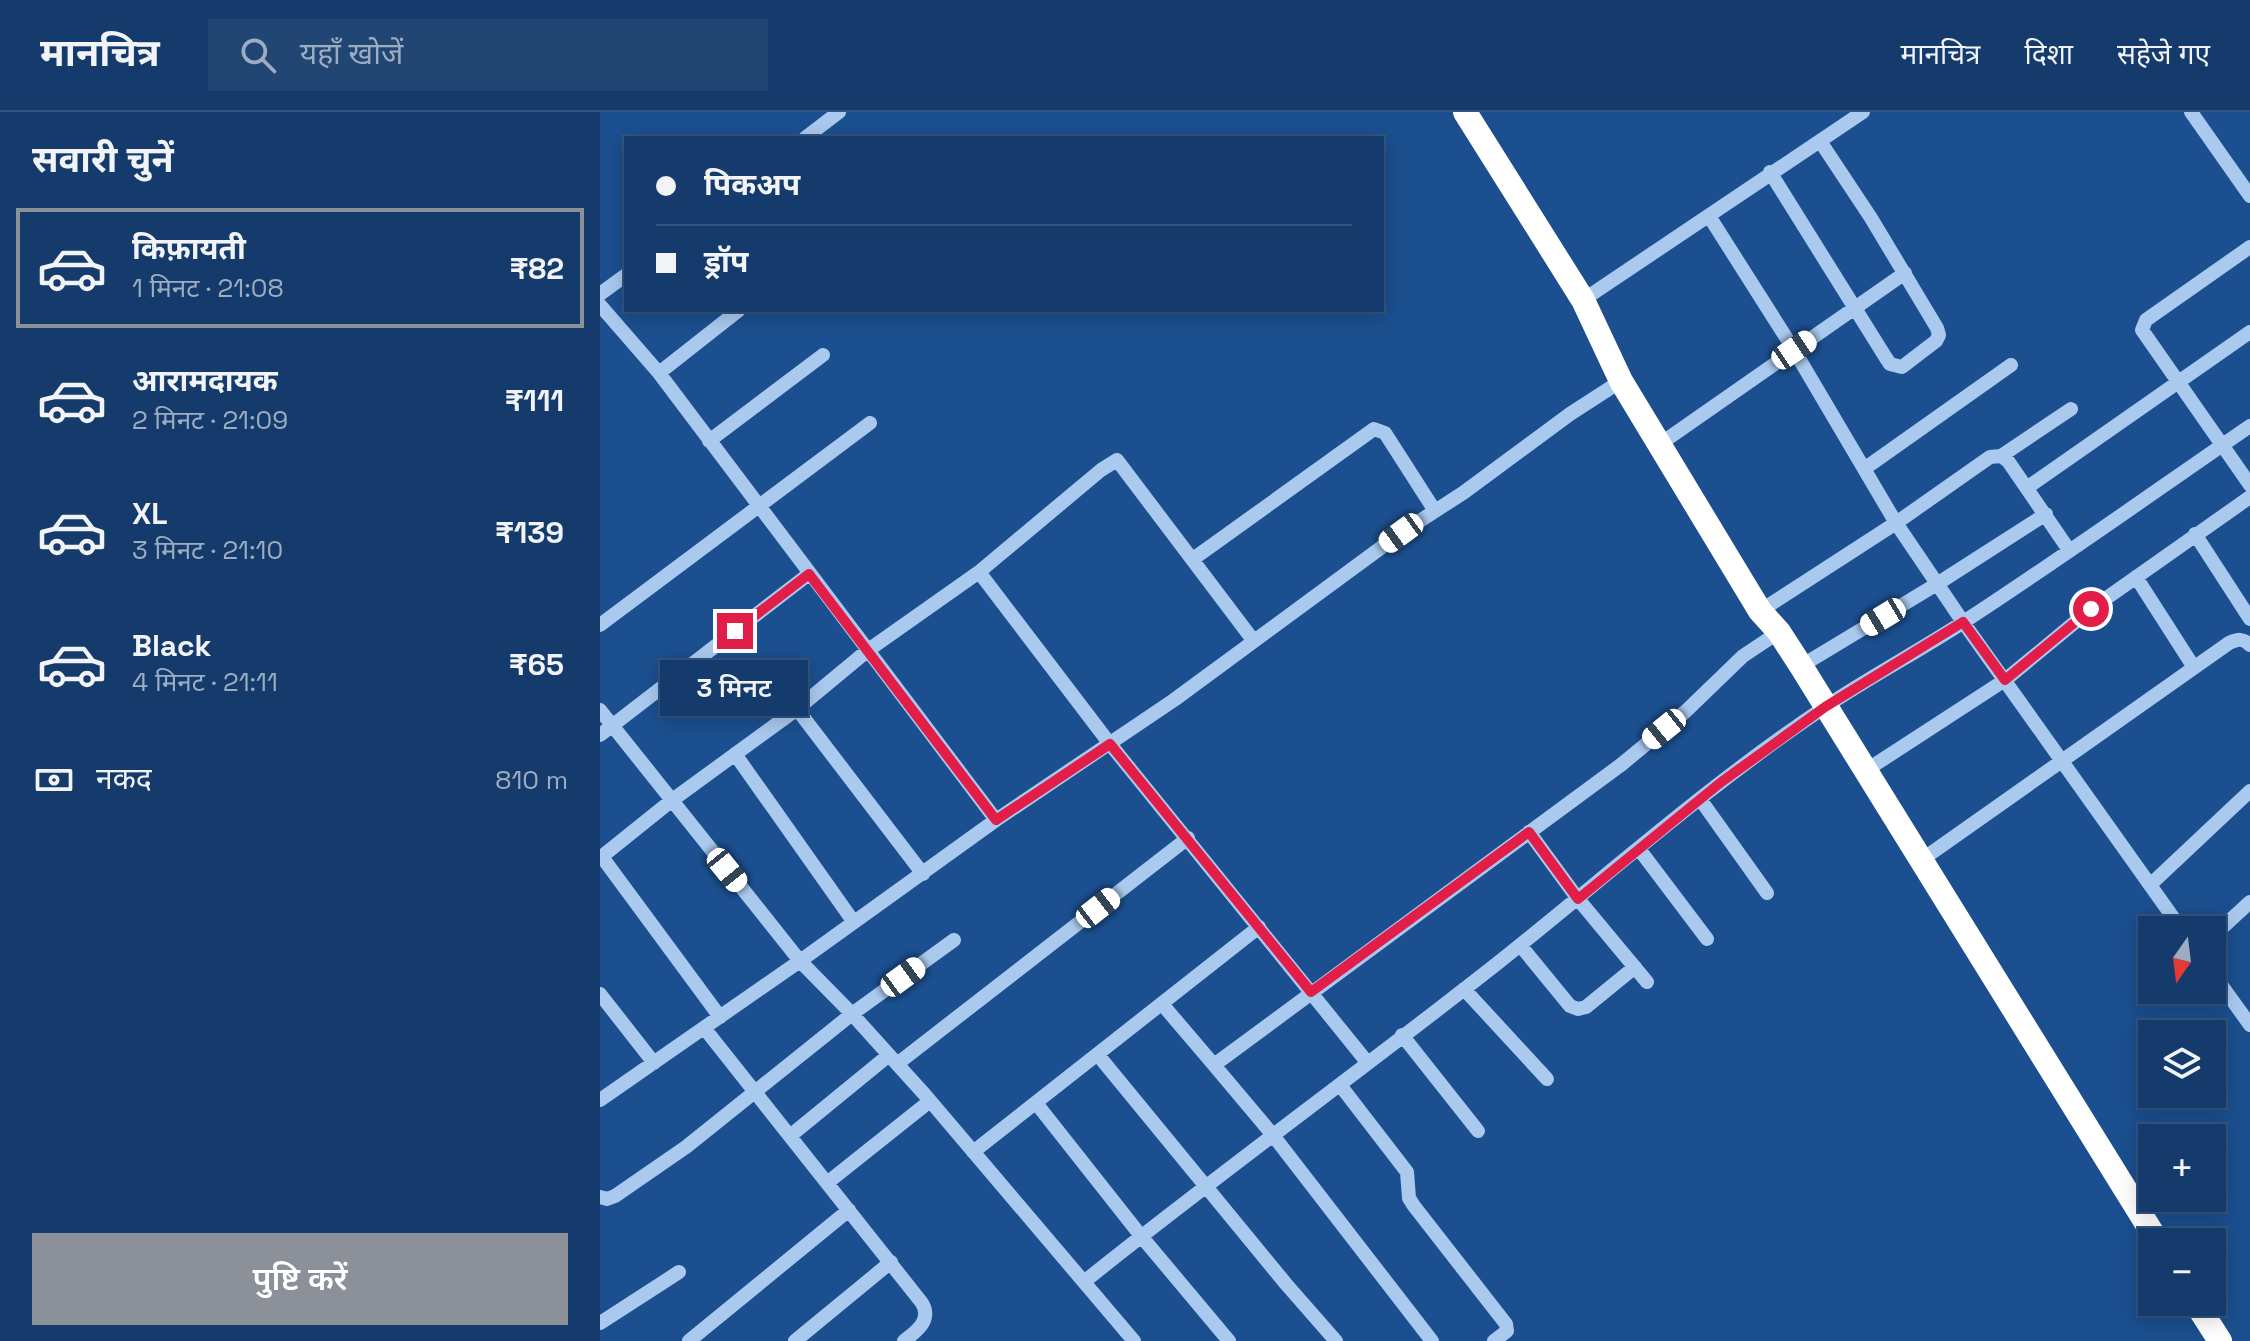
<!DOCTYPE html>
<html lang="hi">
<head>
<meta charset="utf-8">
<style>
  :root { --surface:#143b6b; --page:#214673; --text:#f1f3f6; --muted:#9dadc1; --line:#33557e; --accent:#8c9099 }
  body { margin:0; font-family:"Space Grotesk","Noto Sans Devanagari",sans-serif; background:var(--page); color:var(--text); height:100vh; display:flex; flex-direction:column; font-size:30px; white-space:nowrap }
  * { box-sizing:border-box; margin:0 }
  p { font-size:26px; color:var(--muted) }
  .icon { flex:none; width:44px; height:44px; fill:none; stroke:currentColor; stroke-width:2; stroke-linecap:round; stroke-linejoin:round }
  .map { position:relative; flex:1; overflow:hidden }
  .side { display:flex; flex-direction:column; background:var(--surface); width:600px }
  .side>* { flex:none }
  .hud { position:absolute; left:24px; top:24px; width:760px; height:176px; border-radius:0px; box-shadow:0 4px 20px #0003,0 0 0 2px var(--line); display:grid; align-content:center; height:176px; padding:0 32px; background:var(--surface) }
  .needle { width:52px; rotate:194deg }
  .buttons { position:absolute; left:1538px; top:804px; display:grid; gap:16px }
  .buttons a { display:grid; place-items:center; width:88px; height:88px; border-radius:0px; background:var(--surface); box-shadow:0 4px 20px #0003,0 0 0 2px var(--line); font-size:40px }
  .end { position:absolute; width:36px; height:36px; margin:-18px; border:10px solid #e11d48; background:#fff; box-shadow:0 0 0 4px #fff }
  .from { border-radius:50% }
  .bubble { position:absolute; height:56px; border-radius:0px; background:var(--surface); box-shadow:0 4px 20px #0003,0 0 0 2px var(--line); font-size:26px; font-weight:600; line-height:56px; text-align:center }
  .car { position:absolute; width:24px; height:48px; margin:-24px -12px; border-radius:10px; box-shadow:0 0 6px 2px #0007; background:linear-gradient(#fff 24%,#345 0 40%,#fff 0 76%,#345 0 86%,#fff 0) }
  .hud b { display:flex; align-items:center; gap:28px; height:76px; font-size:30px }
  .hud b+b { border-top:2px solid var(--line) }
  .hud i { width:20px; height:20px; background:var(--text) }
  ul { padding:0; list-style:none }
  li { display:flex; align-items:center; gap:24px; height:120px; margin:0 16px 12px; padding:0 16px; border:4px solid transparent; border-radius:0px }
  li div { flex:1 }
  li b { display:block; font-size:30px }
  li em { font-style:normal; font-weight:600 }
  li.active { border-color:var(--accent) }
  li>.icon { width:72px; height:72px; stroke-width:1.5 }
  h2 { padding:0 32px; font-size:36px; line-height:96px }
  .pay { display:flex; align-items:center; gap:20px; height:88px; padding:0 32px; font-size:30px }
  .pay p { margin-inline-start:auto }
  .button { display:flex; gap:16px; margin-top:auto; padding:16px 32px }
  .button a { flex:1; height:92px; border-radius:0px; background:var(--accent); color:#fff; font-size:32px; font-weight:600; line-height:92px; text-align:center }
  header { display:flex; align-items:center; gap:48px; box-sizing:border-box; height:112px; padding:0 40px; background:var(--surface); border-bottom:2px solid var(--line) }
  header strong { font-size:38px }
  nav { display:flex; gap:44px; margin-inline-start:auto; font-size:28px }
  .search { width:560px; height:72px; background:var(--page); display:flex; align-items:center; gap:20px; box-sizing:border-box; padding:0 28px; border-radius:0px; color:var(--muted); font-size:30px }
  main { display:flex; flex:1; min-height:0 }
  .map>svg:first-child { display:block }
  .lines { fill:none; stroke-linecap:round; stroke-linejoin:round }
  .minor { stroke:#a9c9ee; stroke-width:14 }
  .highway { stroke:#fff; stroke-width:24 }
  .route { stroke:#e11d48; stroke-width:10 }
</style>
</head>
<body>
<header>
<strong>मानचित्र</strong>
<div class="search"><svg class="icon" aria-label="search" viewBox="0 0 24 24"><circle cx="10" cy="10" r="6"/><path d="M15 15l6 6"/></svg>यहाँ खोजें</div>
<nav><a>मानचित्र</a><a>दिशा</a><a>सहेजे गए</a></nav>
</header>
<main>
<section class="side">
<h2>सवारी चुनें</h2>
<ul>
<li class="active"><svg class="icon" aria-label="car" viewBox="0 0 24 24"><path d="M5 17H2v-5l4-1 3-4h7l3 4 3 1v5h-3M9 17h6M6 11h13"/><circle cx="7" cy="17" r="2"/><circle cx="17" cy="17" r="2"/></svg><div><b>किफ़ायती</b><p>1 मिनट · 21:08</p></div><em>₹82</em></li>
<li><svg class="icon" aria-label="car" viewBox="0 0 24 24"><path d="M5 17H2v-5l4-1 3-4h7l3 4 3 1v5h-3M9 17h6M6 11h13"/><circle cx="7" cy="17" r="2"/><circle cx="17" cy="17" r="2"/></svg><div><b>आरामदायक</b><p>2 मिनट · 21:09</p></div><em>₹111</em></li>
<li><svg class="icon" aria-label="car" viewBox="0 0 24 24"><path d="M5 17H2v-5l4-1 3-4h7l3 4 3 1v5h-3M9 17h6M6 11h13"/><circle cx="7" cy="17" r="2"/><circle cx="17" cy="17" r="2"/></svg><div><b>XL</b><p>3 मिनट · 21:10</p></div><em>₹139</em></li>
<li><svg class="icon" aria-label="car" viewBox="0 0 24 24"><path d="M5 17H2v-5l4-1 3-4h7l3 4 3 1v5h-3M9 17h6M6 11h13"/><circle cx="7" cy="17" r="2"/><circle cx="17" cy="17" r="2"/></svg><div><b>Black</b><p>4 मिनट · 21:11</p></div><em>₹65</em></li>
</ul>
<div class="pay"><svg class="icon" aria-label="cash" viewBox="0 0 24 24"><path d="M3 7h18v10H3z"/><circle cx="12" cy="12" r="2"/></svg>नकद<p>810 m</p></div>
<div class="button"><a>पुष्टि करें</a></div>
</section>
<div class="map">
<svg width="1650" height="1229" viewBox="0 0 1650 1229">
  <rect width="100%" height="100%" fill="#1b4f8f"/>
  <g class="lines">
    <path class="minor" d="M1591,0L1650,84
      M205,26L239,0
      M1170,60L1286,246L1290,252L1302,255L1336,229L1339,223L1337,216L1271,106L1220,29
      M1109,104L1194,238L1296,411L1363,510L1582,818
      M1650,135L1546,208L1542,218L1650,373
      M0,182L26,163
      M983,188L1263,0
      M0,193L59,261L396,708
      M59,261L139,198
      M109,329L223,243
      M1060,332L1305,161
      M1401,344L1471,297
      M1264,357L1411,253
      M1428,375L1650,220
      M1595,422L1650,507
      M593,447L774,317L785,321L835,399
      M1536,465L1593,554
      M1160,499L1296,411L1390,345L1401,344L1408,349L1469,438
      M0,513L270,311
      M653,528L517,348L501,358L379,460L510,632L767,950
      M1201,554L1337,472L1446,402
      M197,597L323,762
      M0,598L200,849L252,902L326,984L534,1229
      M0,623L209,462
      M135,642L253,809
      M1265,659L1405,568L1491,497L1650,385
      M1100,687L1167,781
      M929,720L978,787L1047,870
      M1039,737L1107,827
      M2,745L120,905
      M0,746L71,689L197,597L267,539L379,460
      M1320,749L1629,531C1638,527 1643,526 1650,533
      M1550,773L1650,679
      M1612,825L1650,790
      M920,833L970,894L978,897L986,895L1035,855
      M1612,860L1650,913
      M864,877L947,967
      M0,882L54,951
      M562,892L614,953L1022,652L1085,600L1143,544L1179,520
      M105,917L322,1191C332,1208 317,1219 304,1229
      M802,923L878,1019
      M498,943L686,1172L736,1229
      M297,952L588,726
      M614,953L672,1022L832,1229
      M740,973L807,1060L809,1086L814,1094L906,1212L907,1219L894,1229
      M0,988L200,849L396,708L574,588L801,421L863,381L970,302L1021,269
      M436,991L541,1124L629,1229
      M190,1024L289,943
      M373,1040L659,815
      M227,1071L330,989
      M0,1085L7,1087L15,1084L86,1035L252,902L354,828
      M485,1169C621,1060 762,958 899,850C1007,764 1111,671 1225,595C1270,565 1317,540 1362,511C1459,448 1554,380 1650,314
      M0,1211L79,1160
      M89,1229L249,1098
      M195,1229L291,1150"/>
    <path class="highway" d="M865,0L983,188L1021,269L1160,499L1179,520L1201,554L1558,1130
      M1595,1190L1620,1229"/>
  </g>
  <g class="lines">
    <path class="route" d="M135,519L209,462L396,708L510,632L711,880L929,720L978,787L1120,671L1225,595L1363,510L1405,568L1491,497"/>
  </g>
</svg>
<div class="buttons">
<a><svg class="needle" viewBox="-14 -14 28 28"><path d="M0-13l5 13h-10z" fill="#e53935"/><path d="M0 13l5-13h-10z" fill="#9dadc1"/></svg></a>
<a><svg class="icon" aria-label="layers" viewBox="0 0 24 24"><path d="M12 4l9 5-9 5-9-5zM3 14l9 5 9-5"/></svg></a>
<a>+</a>
<a>−</a>
</div>
<i class="end from" style="left:1491px;top:497px"></i>
<i class="end" style="left:135px;top:519px"></i>
<div class="bubble" style="left:60px;top:548px;width:148px">3 मिनट</div>
<i class="car" style="left:1194px;top:238px;rotate:56deg"></i>
<i class="car" style="left:801px;top:421px;rotate:234deg"></i>
<i class="car" style="left:1283px;top:505px;rotate:239deg"></i>
<i class="car" style="left:1064px;top:617px;rotate:231deg"></i>
<i class="car" style="left:127px;top:758px;rotate:141deg"></i>
<i class="car" style="left:498px;top:796px;rotate:52deg"></i>
<i class="car" style="left:303px;top:865px;rotate:54deg"></i>
<div class="hud">
<b><i class="from"></i>पिकअप</b>
<b><i></i>ड्रॉप</b>
</div>
</div>
</main>
</body>
</html>
